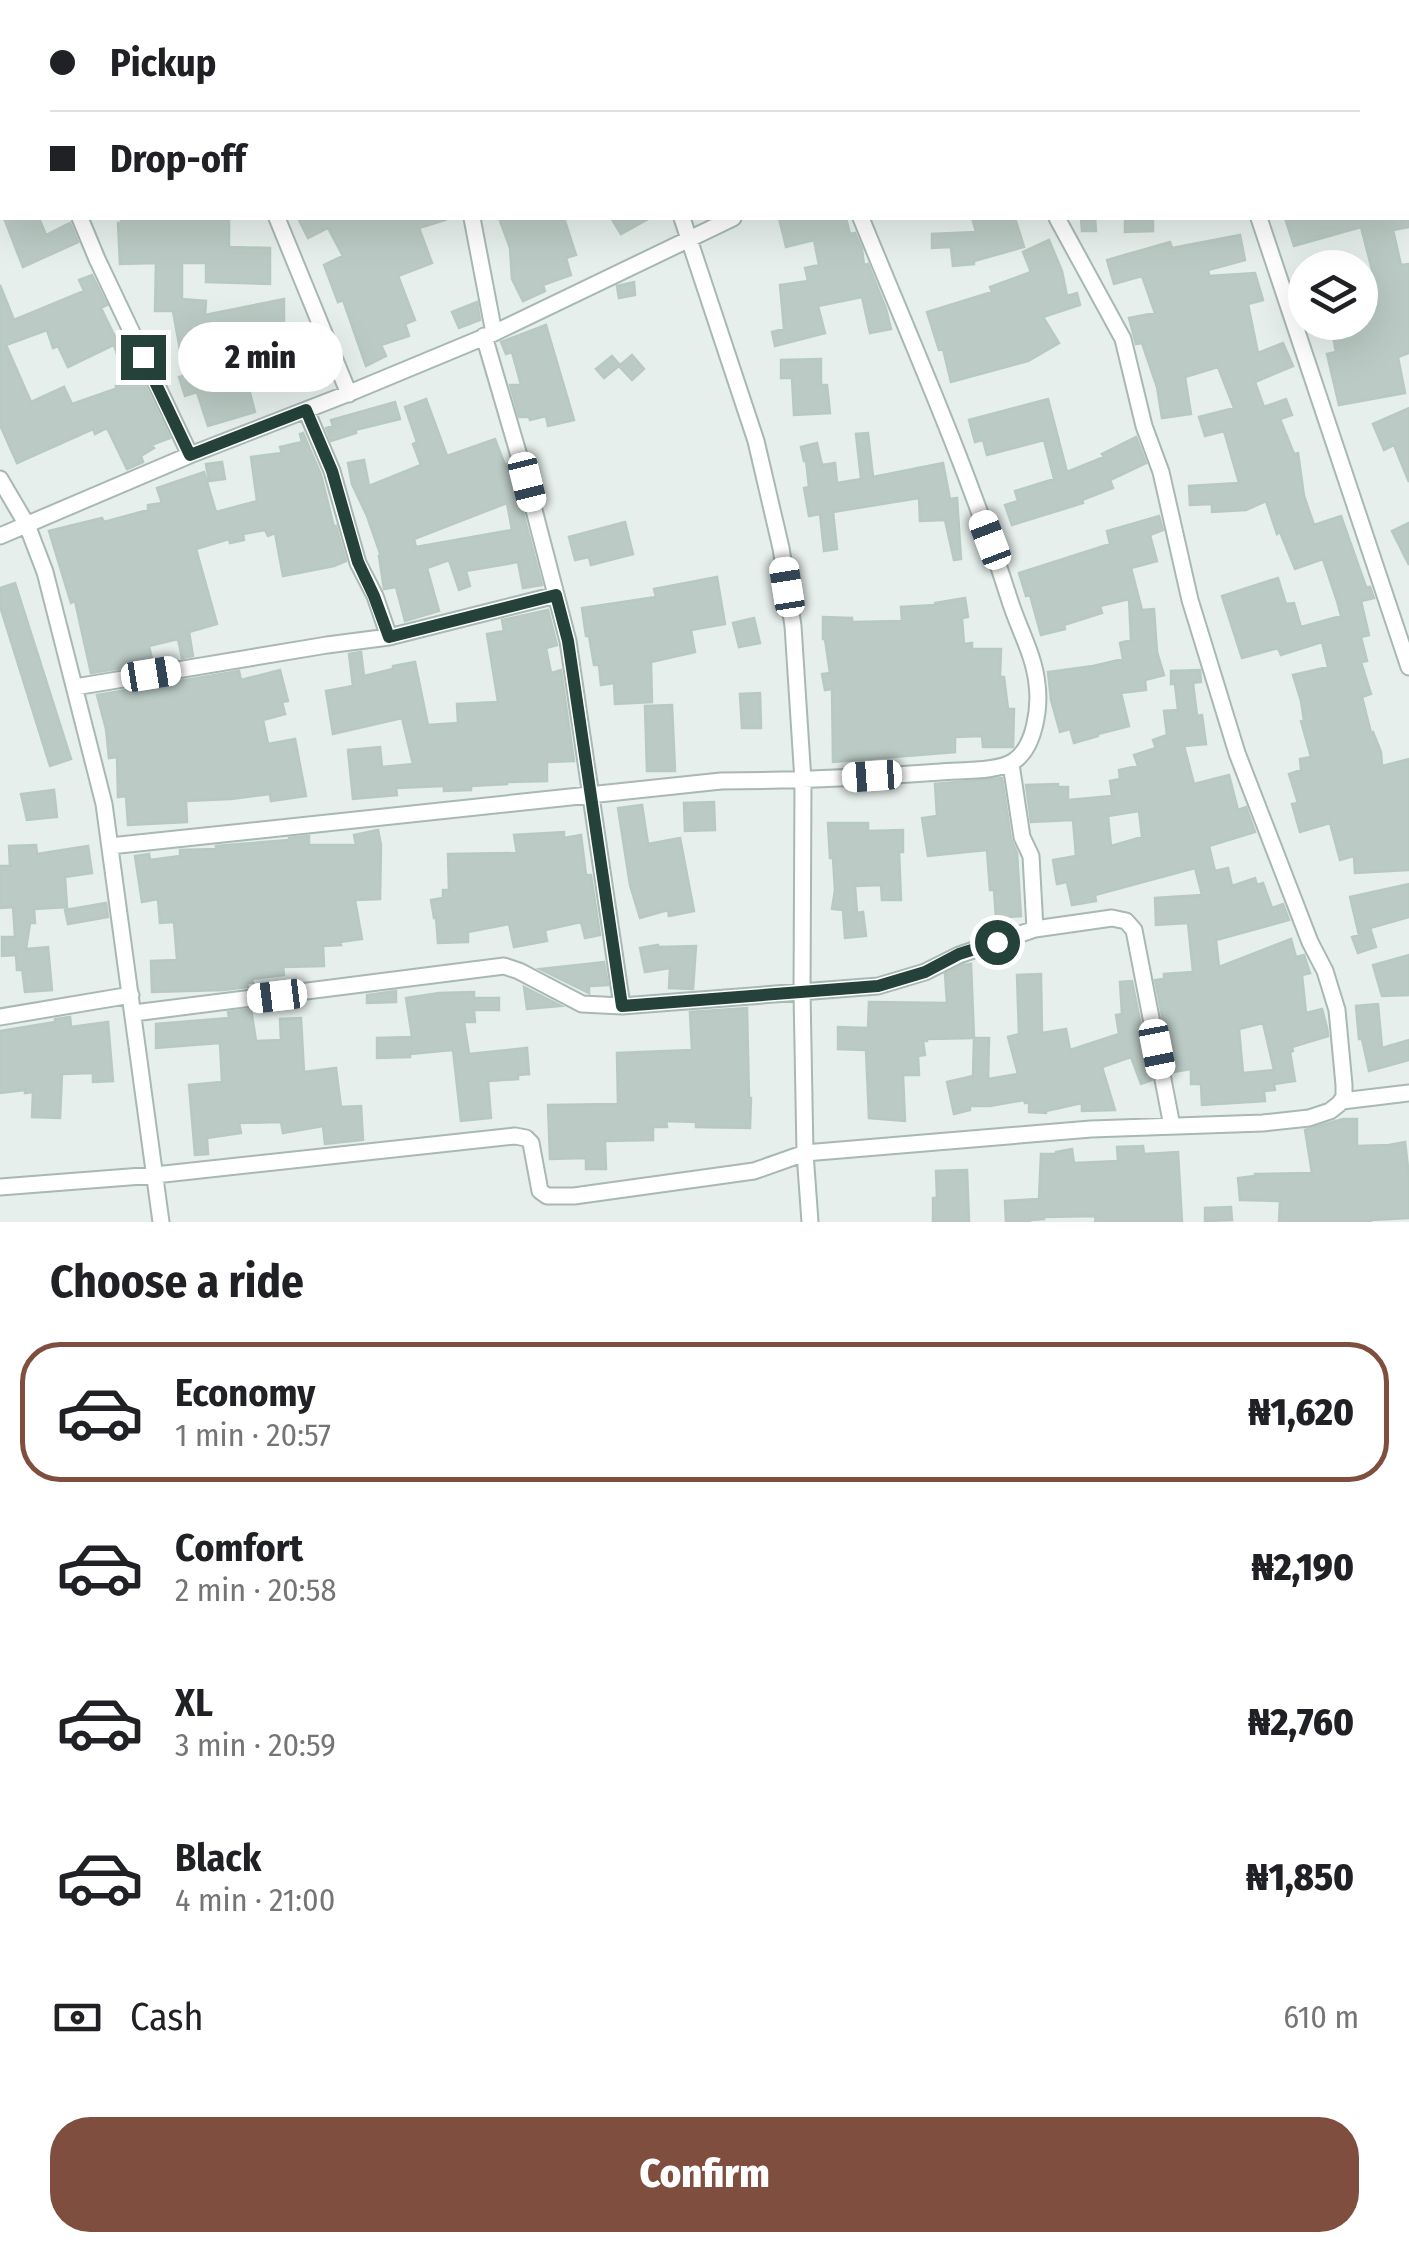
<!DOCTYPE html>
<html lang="en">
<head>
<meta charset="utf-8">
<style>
  :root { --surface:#fff; --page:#f2f2f2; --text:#202124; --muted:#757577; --line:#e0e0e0; --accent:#7f4e3f }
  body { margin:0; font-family:"Fira Sans Condensed",sans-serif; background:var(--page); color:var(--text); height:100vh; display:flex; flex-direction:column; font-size:38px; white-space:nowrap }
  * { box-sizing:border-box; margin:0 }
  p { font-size:32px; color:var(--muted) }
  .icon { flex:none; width:55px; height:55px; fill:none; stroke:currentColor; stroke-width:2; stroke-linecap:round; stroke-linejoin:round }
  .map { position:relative; height:1222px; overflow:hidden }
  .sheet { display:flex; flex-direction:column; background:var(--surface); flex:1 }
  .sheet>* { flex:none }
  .hud { position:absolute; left:0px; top:0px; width:1410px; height:220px; box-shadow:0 10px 40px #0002; display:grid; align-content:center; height:220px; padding:0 50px; background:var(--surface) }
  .fabs { position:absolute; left:1288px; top:250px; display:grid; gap:20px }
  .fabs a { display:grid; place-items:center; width:90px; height:90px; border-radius:50%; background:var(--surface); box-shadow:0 10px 40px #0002; font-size:50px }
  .end { position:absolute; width:45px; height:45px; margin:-22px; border:12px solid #24423a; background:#fff; box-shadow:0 0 0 5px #fff }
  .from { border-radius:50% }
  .bubble { position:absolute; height:70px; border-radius:35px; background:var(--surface); box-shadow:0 10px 40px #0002; font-size:32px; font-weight:800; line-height:70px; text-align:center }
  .car { position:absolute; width:30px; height:60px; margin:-30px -15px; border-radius:12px; box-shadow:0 0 8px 2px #0007; background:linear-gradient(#fff 24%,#345 0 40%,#fff 0 76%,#345 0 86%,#fff 0) }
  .hud b { display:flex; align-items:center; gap:35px; height:95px; font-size:38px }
  .hud b+b { border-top:2px solid var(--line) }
  .hud i { width:25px; height:25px; background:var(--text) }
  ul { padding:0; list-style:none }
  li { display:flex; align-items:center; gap:30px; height:140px; margin:0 20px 15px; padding:0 30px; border:5px solid transparent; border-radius:40px }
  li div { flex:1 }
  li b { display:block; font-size:38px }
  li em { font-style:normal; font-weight:800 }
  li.selected { border-color:var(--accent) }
  li>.icon { width:90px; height:90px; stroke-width:1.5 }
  h2 { padding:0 50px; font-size:45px; line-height:120px }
  .pay { display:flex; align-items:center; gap:25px; height:110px; padding:0 50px; font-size:38px }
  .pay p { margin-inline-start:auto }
  .action { display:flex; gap:20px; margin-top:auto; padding:20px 50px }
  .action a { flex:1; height:115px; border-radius:40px; background:var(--accent); color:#fff; font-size:40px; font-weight:800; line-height:115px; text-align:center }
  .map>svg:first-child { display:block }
  .building { fill:#bbcac4; stroke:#b8c9c2; stroke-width:2.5; fill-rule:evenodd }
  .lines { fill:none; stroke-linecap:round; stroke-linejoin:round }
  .minor-casing { stroke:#a8b8b2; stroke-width:19 }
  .minor { stroke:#fff; stroke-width:15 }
  .route { stroke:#24423a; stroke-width:12 }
</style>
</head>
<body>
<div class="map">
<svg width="1409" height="1222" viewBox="0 0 1409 1222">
  <rect width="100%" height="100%" fill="#e6efeb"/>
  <path class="building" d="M4,218H39L46,235L70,223L78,242L23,267Z
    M121,218H229V247L270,248V284L206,282V263H182V299L206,301L205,315L284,299V327H274L279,361L301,356L305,375L281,383L248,385L255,412L208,426L197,392L185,396L179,377L197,371L193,348L180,350L173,311H155L156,263L120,264L118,223H121Z
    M298,218H444L445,220L419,228L432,263L398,276L415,320L405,324L409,336L381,345L386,356L366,366L343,300L338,302L324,265L343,256L328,228L308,238Z
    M499,218H564L576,255L566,258L571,275L543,285L545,291L523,301L512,279L510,248Z
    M611,218H650L621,234Z
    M779,218H846L850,234L855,233L862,249L864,265L868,264L886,309L891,329L870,333L862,297L818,306L825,333L775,346L772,332L784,329L780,285L808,281L805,268L819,265L814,240L786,247Z
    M972,218H1015L1024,247L974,261V264L953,266L951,247L932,248V234L976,232Z
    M1081,218H1095L1096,231H1082Z
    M1125,218H1153V231L1125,232Z
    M1285,218H1409V227L1393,230L1401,265L1409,264V353L1398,357L1405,393L1339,405L1327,354L1336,352L1330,322H1360V297L1378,293L1361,227L1294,246Z
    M1240,235L1245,260L1208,270L1209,276L1255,273L1263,300L1248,304L1258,353L1283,343L1293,366L1255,382L1264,407L1286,399L1292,415L1280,419L1294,454L1298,453L1304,496L1314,525L1341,516L1366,587H1370L1374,598L1361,601L1369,635L1361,637L1367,661L1361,662L1371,694L1362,697L1371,733L1373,732L1381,752L1382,766L1409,759V870L1355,873L1354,856L1340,860L1330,823L1300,832L1292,804L1298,803L1289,774L1301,770L1300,759L1311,757L1301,721L1304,720L1301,701L1293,675L1328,667L1322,642L1281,655L1278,648L1242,658L1222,596L1278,578L1286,604L1294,603L1301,627L1341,616L1337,601L1323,559L1295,569L1280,532L1277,534L1266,501L1246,510L1212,512V504L1190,505L1189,486L1239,483L1224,431L1205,436L1199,417L1234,408L1218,367L1185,377L1191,414L1162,418L1157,387L1142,343L1136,344L1129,318L1155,313L1142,276L1114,284L1107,260L1170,242L1172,248Z
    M1049,240L1062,271L1067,296L1077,293L1080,305L1043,317L1059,343L1028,361L951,382L943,349L939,350L927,312L992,292L990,287L1031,272L1023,252Z
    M92,275L107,305L101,308L118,343L68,367L58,346L53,348L47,330L6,345L31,402L64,387L72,404L118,388L116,386L126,381L114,345L124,342L170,438L151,445L154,448L141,456L143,462L127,469L107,428L95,434L93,429L17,463L0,425V285L14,320L84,291L79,280Z
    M634,282L635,295L619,298L617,286Z
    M477,302L480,320L459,328L452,312Z
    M546,325L574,420L548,426L546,416L530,420L529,417H519L510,385H521L512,352L506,354L501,342Z
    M632,355L644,369L632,380L619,366Z
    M612,356L620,365L604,378L596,369Z
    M821,359V385H827L830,413L794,415L792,378H781V360Z
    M426,399L447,456L495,439L505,465L507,464L512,478H514L542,585L523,588L518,562L466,571L470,586L459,590L449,560L427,568L439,611L405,621L396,587L384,589L379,556H381L367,516L352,484L348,463L364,460L369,486L421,465L413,444L417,442L405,407ZM507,503L512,530L416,547L414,539Z
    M1048,399L1067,472L1104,457L1102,454L1136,437L1146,463L1110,480L1113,488L1082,500L1083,503L1012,525L1005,505L1018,501L1015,491L1054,479L1044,440L987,455L983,440L975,442L969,420Z
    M395,402L400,419L355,430L356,433L331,441L326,428L333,426L331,420Z
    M1409,408V482L1394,445L1384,450L1373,424Z
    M303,433L321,475L334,527L336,526L346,561L334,566L283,576L275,533L268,536L265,530L243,534L244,540L230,543L229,539L196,549L217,624L189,632L193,656L182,658L178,639L149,646L153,663L91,673L75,601L71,603L49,531L102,518L104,522L148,510V505L162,503L157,488L204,472L216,512L257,501L251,457L282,453L280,447L302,442L300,434Z
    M868,433L873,477L943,463L950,499L957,498L961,559L954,560L945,520L920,521L919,498L833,512L837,549L824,551L820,514L809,516L804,488L809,487L806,460L804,461L801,447L817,443L822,465L835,463L837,483L861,479L856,434Z
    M222,462L225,479L209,481L206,464Z
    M1159,516L1163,530L1150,535L1157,561L1131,568L1142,610L1154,609L1157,652L1164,675L1145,680L1146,690L1121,693L1129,726L1098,734V736L1074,743L1070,729L1060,732L1051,700L1048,672L1093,666L1123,659L1120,643L1131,640L1129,599L1100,606L1102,613L1064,625L1065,629L1041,635L1030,595L1026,596L1019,573L1110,544L1107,531Z
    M625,522L633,554L591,565L589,557L575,560L569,537Z
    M1409,523V565L1392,531Z
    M717,577L725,624L691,630L695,652L651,662L652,702L615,704L614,683L601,685L599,665H594L589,636H586L582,608L656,597L654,589Z
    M15,583L71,759L50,766L0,606V588Z
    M965,598L968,617L962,618L964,644L972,643V649H1001L1000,677H1004L1008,709H1014L1013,747H983L982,736L955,737V752L833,762L832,689L825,690L822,674L830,673L825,639H823V617L852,618V622L902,621L901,607L935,605V603Z
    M548,610L557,645L546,648L551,673L561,670L574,761L547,762V781L507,782V784L471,786V790L444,791V786L396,788L397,795L353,799L348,750L380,747L382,767L413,764L402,718L333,734L326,691L353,686L349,654L361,652L364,676L393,669V666L415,662L428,725L458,723L457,704L498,702L487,634L504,631L502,620Z
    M754,618L760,643L739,647L733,623Z
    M280,670L288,701L282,702L285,714L263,720L268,744L295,739L306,796L271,801L270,794L231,799L186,801L187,822L128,825L126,796L118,797L117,757L109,758L106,729L97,695L239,671L241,680Z
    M1200,670L1201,682L1193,683L1197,716L1202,715L1206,744L1184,746L1194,784L1229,775L1238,810L1246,807L1255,832L1209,846L1215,871L1228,868L1232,886L1255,878L1257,885L1263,883L1272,908L1283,904L1289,920L1216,940L1219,967L1291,939L1296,957L1304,955L1310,973L1302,975L1306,1013L1322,1009L1327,1028L1328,1036L1292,1047L1293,1051L1290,1052L1295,1081L1274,1084L1275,1090L1264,1091L1265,1101L1202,1105L1201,1084H1191V1069L1173,1072L1155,980L1164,979V974L1193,972L1188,923L1156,925L1155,898L1202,895L1195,868L1095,895L1096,901L1072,905L1067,882L1057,884L1053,860L1076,856L1073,820L1031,822L1026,785L1058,784V787H1068V800L1112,796L1110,781L1120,779L1119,770L1138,766L1134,755L1156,748L1153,740L1167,735L1164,711L1178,710L1175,684H1171V671ZM1139,811L1142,837L1111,846L1108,816ZM1263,1023L1274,1070L1243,1073L1239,1029Z
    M760,693L761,728H742L740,694Z
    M672,705L675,771H647L645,706Z
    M1002,778L1011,839L1017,853L1021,916L996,918L994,890H990L987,850L928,856L922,818L937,816L935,784Z
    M54,790L57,817L27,820L21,794Z
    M714,802L715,830L685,831L684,803Z
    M642,805L648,844L680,838L694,911L669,916L668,910L640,918L630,885L618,808Z
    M828,823H868V831L903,830V852H899L901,900H882L881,885L855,886L857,913L863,912L866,936L845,938L843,910L832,909L835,890L833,858H830Z
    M378,830L381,845L380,899L355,900L362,939L340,942L341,945L323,946L324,966L283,967L284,975L252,979L253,983H247L248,987L224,990L152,992L151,961L177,960L174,922L160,923L158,899L142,902L135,856L149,854L150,860L180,856V850L216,849V846L289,840V838L309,836V845H356L354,835Z
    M564,832V838L581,835L586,875H591L600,935L585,938L581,922L545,930L547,941L514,947L509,924L468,932V942L438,943L436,917L434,918L431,900L443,898V890H449L448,854L517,853L514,835Z
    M36,845L37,854L88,846L92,873L65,877L67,907L34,909L35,923H30L26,949L48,947L52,990L25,992L22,968V970H17L16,955L2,956V937H15L13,907L0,908V866H10L9,846Z
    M1409,884V917L1370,928L1376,947L1358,953L1352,937L1359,935L1350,897Z
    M106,903L108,917L68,924L65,910Z
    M658,945L659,947L696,946L693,989L669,988L670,968L645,972L640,948Z
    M1409,955V995L1382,996L1373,965Z
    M604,962L608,985L589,986V993L540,969Z
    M971,964L974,1038L927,1039V1041H923L925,1055L918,1056L919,1075H903L905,1121L869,1118L866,1050L838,1049V1027L868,1028L869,1002L947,1003L945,974L963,965Z
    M1041,974L1042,1033L1066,1029L1070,1050L1119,1034L1116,1015L1122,1014L1120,982L1132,981L1152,1080L1141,1084L1131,1057L1102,1067L1115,1110L1082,1111V1103L1046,1111V1113L1029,1112V1102L1025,1103L1024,1100L990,1106H970V1110L954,1114L947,1082L973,1076L974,1038H989L988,1079L1018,1074L1008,1037L1019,1034L1017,975Z
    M524,987L561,1006L527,1009Z
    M396,991V1002L367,1003V995Z
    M474,992V998H499V1010H474L475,1022H464L469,1054L527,1048L529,1074L518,1075V1079L488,1081L491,1118L461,1121L453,1050L410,1054V1057L377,1058V1038L412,1037L406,998L439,993Z
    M1378,1004L1382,1048L1409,1040V1060L1369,1071L1362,1039H1359L1356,1006Z
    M747,1008L749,1098H751L750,1128L696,1127V1122L666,1121L667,1127H653V1140L605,1141L606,1169H586V1158L550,1159L548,1105L618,1104L617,1053L692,1050L690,1012Z
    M251,1009L256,1041L281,1040L280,1019L301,1018L304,1072L336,1068L341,1107L361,1106L363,1140L325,1144L323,1126L283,1133L281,1122L239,1123L241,1133L207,1138L208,1154L195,1155L189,1085L222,1082L220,1043L156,1048V1024L229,1018L228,1012Z
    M70,1017L71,1027L108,1022L113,1081L93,1082V1073L62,1074L60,1118L32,1117L33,1092L25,1093V1090L0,1093V1031L55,1022V1019Z
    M1343,1119H1357V1146L1389,1145L1405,1142L1409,1176V1218L1371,1220V1222H1279L1280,1201L1240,1200L1238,1178L1255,1176V1174L1312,1173L1305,1130Z
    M1143,1146L1144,1154L1178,1152L1182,1222H1095L1096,1216L1044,1217V1219L1030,1220V1222H1006L1005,1201L1039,1199L1041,1154H1056V1152L1072,1149L1074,1163L1118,1161L1117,1147Z
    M967,1170L969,1222H933V1198H937L936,1171Z
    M1231,1207L1232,1220L1205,1221V1208Z"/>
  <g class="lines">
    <g class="minor-casing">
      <path id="minor" d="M198,0L199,2
        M416,0L417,2
        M613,0V2
        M788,0L789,2
        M975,0L976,2
        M1256,0V2
        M1384,0L1385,2
        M1295,2L1302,0
        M0,13L2,19
        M1408,84L1409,89
        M80,218L97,259L190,455
        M277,218L349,394
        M472,218L494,333
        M682,218L756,441L781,548L793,626L803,781L802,992L805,1153L810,1222
        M1259,218L1409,667
        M306,410L332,471L358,563L375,596L389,637
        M0,479L27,525L45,572L104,804L161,1222
        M0,536L190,455L352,392L494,333L733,218
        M75,687L327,645L389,637L556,595
        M1011,764L1022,837L1031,856L1035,929
        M110,846L721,781C794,781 867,777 940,772C959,770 999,772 1014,761C1035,747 1040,707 1037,684C1034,654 1018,628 1009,598C968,469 912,343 861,218
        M622,1006L878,986L925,972L959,955L1035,929L1112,918L1126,921L1134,930L1172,1126
        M134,1013L504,966L519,971L582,1004L622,1006L568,641L527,483L484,336
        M0,1017L131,995
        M1342,1101L1409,1093
        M0,1187L155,1175L515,1136L526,1138L531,1143L540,1191L547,1196H574L754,1171L805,1153L1091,1129L1263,1123L1309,1118L1330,1111L1339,1104L1344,1097V1085L1337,1010L1325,971L1310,942L1237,753L1190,600L1161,472L1144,426L1123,339L1057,218"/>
    </g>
    <use href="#minor" class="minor"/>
  </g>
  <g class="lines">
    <path class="route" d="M143,357L190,455L306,410L332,471L358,562L374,596L389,637L556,595L568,641L622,1006L878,986L925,972L959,954L997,942"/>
  </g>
</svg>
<div class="fabs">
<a><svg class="icon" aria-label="layers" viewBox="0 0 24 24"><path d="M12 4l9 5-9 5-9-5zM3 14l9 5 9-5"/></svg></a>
</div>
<i class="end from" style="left:997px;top:942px"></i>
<i class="end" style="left:143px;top:357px"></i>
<div class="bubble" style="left:178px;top:322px;width:165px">2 min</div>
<i class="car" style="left:527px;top:482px;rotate:166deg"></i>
<i class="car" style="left:990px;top:540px;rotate:339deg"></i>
<i class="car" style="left:787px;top:587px;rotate:351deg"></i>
<i class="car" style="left:151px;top:674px;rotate:81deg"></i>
<i class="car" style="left:872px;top:776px;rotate:266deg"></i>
<i class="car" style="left:277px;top:996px;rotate:263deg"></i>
<i class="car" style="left:1157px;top:1049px;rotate:169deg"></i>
<div class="hud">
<b><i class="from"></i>Pickup</b>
<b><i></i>Drop-off</b>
</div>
</div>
<section class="sheet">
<h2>Choose a ride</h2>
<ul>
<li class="selected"><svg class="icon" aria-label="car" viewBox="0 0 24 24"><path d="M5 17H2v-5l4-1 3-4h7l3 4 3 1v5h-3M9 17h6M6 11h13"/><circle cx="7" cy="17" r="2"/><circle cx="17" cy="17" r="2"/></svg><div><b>Economy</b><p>1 min · 20:57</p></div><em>₦1,620</em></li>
<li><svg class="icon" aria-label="car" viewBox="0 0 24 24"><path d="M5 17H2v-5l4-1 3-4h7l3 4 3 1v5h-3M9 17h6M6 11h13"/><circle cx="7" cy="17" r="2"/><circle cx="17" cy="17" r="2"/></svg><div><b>Comfort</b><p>2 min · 20:58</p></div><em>₦2,190</em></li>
<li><svg class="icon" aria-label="car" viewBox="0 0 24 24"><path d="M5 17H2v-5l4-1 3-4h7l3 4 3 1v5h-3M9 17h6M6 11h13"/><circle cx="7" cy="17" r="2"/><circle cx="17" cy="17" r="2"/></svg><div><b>XL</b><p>3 min · 20:59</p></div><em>₦2,760</em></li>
<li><svg class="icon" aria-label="car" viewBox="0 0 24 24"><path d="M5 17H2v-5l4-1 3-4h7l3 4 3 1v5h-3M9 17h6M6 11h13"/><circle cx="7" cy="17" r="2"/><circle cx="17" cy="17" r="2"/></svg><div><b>Black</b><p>4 min · 21:00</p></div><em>₦1,850</em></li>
</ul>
<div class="pay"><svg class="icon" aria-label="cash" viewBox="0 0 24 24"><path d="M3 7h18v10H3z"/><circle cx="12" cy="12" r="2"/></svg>Cash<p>610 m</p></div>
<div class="action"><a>Confirm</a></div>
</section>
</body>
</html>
